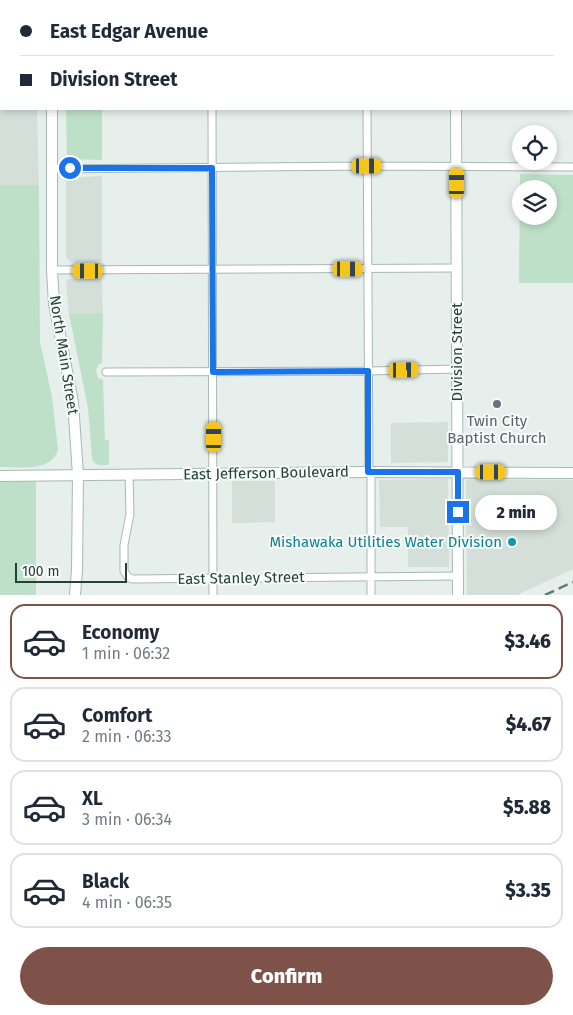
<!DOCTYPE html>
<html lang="en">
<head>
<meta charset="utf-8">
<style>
  :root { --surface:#fff; --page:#f2f2f3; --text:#1f2937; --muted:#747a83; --line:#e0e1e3; --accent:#7f5249 }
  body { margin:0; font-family:"Fira Sans",sans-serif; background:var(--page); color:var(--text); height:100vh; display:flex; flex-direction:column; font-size:19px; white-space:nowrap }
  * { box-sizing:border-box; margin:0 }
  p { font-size:16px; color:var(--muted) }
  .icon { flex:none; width:28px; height:28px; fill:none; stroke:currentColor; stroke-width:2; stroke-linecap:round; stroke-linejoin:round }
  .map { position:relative; height:595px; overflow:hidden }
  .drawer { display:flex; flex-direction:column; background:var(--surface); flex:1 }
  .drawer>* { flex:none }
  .hud { position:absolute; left:0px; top:0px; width:574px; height:110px; box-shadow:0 2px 8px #0003; display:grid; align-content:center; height:110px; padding:0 20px; background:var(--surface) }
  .buttons { position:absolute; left:512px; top:125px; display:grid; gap:10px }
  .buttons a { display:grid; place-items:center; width:45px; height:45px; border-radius:50%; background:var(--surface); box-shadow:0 2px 8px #0003; font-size:25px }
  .scale { position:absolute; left:15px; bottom:12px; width:112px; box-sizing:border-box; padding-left:5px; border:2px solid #24423a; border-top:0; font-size:14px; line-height:18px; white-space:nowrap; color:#24423a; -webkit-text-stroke:4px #f7fbf9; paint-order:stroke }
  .end { position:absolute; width:22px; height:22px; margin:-11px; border:6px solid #1a73e8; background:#fff; box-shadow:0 0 0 2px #fff }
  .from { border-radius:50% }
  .bubble { position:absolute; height:35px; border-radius:18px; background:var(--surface); box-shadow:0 2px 8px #0003; font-size:16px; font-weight:800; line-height:35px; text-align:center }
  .car { position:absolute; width:15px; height:30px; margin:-15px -8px; border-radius:6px; box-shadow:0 0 4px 1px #0007; background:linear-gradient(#f5c518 24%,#345 0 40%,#f5c518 0 76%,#345 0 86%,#f5c518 0) }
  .hud b { display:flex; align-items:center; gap:18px; height:48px; font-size:19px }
  .hud b+b { border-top:1px solid var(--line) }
  .hud i { width:12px; height:12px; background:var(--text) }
  ul { padding:9px 0 0; list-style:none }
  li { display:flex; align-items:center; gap:15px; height:75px; margin:0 10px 8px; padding:0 10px; border:2px solid var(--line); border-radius:15px }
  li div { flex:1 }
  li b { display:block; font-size:19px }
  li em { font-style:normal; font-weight:800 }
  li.active { border-color:var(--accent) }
  li>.icon { width:45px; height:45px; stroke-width:1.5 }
  .button { display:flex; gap:10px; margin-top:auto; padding:10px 20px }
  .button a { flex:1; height:58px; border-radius:30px; background:var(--accent); color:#fff; font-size:20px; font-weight:800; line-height:58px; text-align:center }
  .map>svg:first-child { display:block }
  .built { fill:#d4dfda }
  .green { fill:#bfe0c8; fill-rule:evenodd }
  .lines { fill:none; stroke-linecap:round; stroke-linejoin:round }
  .street-casing { stroke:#a8b8b2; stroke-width:9 }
  .secondary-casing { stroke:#a4bbb3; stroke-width:12 }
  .street { stroke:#fff; stroke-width:7 }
  .secondary { stroke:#fff; stroke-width:10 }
  .rail { stroke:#5f7d75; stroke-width:2.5; stroke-dasharray:10 5; stroke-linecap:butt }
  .route { stroke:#1a73e8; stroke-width:6 }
  .worship-dot { fill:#6b7280; stroke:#f7fbf9; stroke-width:2 }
  .culture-dot { fill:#0f9aa8; stroke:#f7fbf9; stroke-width:2 }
  .labels { text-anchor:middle; stroke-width:4; stroke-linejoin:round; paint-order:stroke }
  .street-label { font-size:15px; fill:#24423a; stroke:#f7fbf9 }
  .worship-label { font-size:15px; fill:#5b616d; stroke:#f7fbf9 }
  .culture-label { font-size:15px; fill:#0d838f; stroke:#f7fbf9; text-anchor:end }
</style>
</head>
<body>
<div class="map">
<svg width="573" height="595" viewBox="0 0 573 595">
  <rect width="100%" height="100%" fill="#e6efeb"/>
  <path class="built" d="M0,0H35L1,1V109H37L39,185H0Z
    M102,176V261L71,262L66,257V178Z
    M69,279H102L103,313L69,314L66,282Z
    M448,422V462L391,463V423Z
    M448,479L449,567H408V527H380L379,480Z
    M469,479L573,480V569L517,595H467L466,481Z
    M232,481H275V522L232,523Z"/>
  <path class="green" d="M66,109H102V160L67,159Z
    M520,174L573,175V283H519ZM521,189H549V216H521Z
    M0,185H39L40,342L52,397L58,450C52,472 19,467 0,467Z
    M103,313L102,363L99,364L96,370L98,378L103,380L105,440H109V465C102,465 94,467 92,458L88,408L69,314Z
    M0,481H36V595H0Z"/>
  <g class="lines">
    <g class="street-casing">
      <path id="street" d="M212,0V1
        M366,0V1
        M572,66H573
        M212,109L213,595
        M367,109L369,472
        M53,169L367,166L573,167
        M52,270L457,268
        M106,372L368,371L458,369
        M371,472V595
        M129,474L130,514L124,545V571L128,577L132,579L458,576"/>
    </g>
    <g class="secondary-casing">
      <path id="secondary" d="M50,0V1
        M455,0V1
        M52,109V270L54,304L73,402L78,475L77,570L75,595
        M456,109L458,595
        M0,476L369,472L573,473"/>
    </g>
    <use href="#street" class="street"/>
    <use href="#secondary" class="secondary"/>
    <path class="rail" d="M545,595L573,582"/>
  </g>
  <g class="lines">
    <path class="route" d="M70,168H212L213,372L368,371V472H458V512"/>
  </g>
  <circle class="worship-dot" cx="497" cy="404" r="5"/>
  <circle class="culture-dot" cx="512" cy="542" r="5"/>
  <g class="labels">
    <g class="street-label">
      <text transform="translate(457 352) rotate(-90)" y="5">Division Street</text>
      <text transform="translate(64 355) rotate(81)" y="5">North Main Street</text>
      <text transform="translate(266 473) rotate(-1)" y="5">East Jefferson Boulevard</text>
      <text transform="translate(241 578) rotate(-1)" y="5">East Stanley Street</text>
    </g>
    <g class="worship-label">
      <text x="497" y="426">Twin City<tspan x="497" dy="17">Baptist Church</tspan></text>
    </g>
    <g class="culture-label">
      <text x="502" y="547">Mishawaka Utilities Water Division</text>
    </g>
  </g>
</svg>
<div class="buttons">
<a><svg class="icon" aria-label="locate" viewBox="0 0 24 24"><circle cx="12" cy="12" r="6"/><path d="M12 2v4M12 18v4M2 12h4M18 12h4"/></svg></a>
<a><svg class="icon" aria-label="layers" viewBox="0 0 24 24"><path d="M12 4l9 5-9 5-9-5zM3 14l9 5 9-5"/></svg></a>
</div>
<div class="scale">100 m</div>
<i class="end from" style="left:70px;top:168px"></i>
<i class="end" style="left:458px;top:512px"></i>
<div class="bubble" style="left:475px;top:495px;width:82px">2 min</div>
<i class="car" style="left:367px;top:166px;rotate:90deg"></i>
<i class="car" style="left:457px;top:183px;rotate:0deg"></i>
<i class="car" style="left:348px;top:269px;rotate:90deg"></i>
<i class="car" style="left:88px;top:271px;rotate:270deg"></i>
<i class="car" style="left:404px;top:370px;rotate:89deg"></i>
<i class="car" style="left:214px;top:437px;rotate:0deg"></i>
<i class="car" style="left:491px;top:472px;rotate:90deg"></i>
<div class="hud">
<b><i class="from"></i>East Edgar Avenue</b>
<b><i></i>Division Street</b>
</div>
</div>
<section class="drawer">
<ul>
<li class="active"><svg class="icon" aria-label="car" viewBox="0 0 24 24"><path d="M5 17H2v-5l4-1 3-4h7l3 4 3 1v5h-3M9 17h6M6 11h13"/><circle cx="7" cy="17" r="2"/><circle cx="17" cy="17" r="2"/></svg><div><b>Economy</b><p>1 min · 06:32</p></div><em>$3.46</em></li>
<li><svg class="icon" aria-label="car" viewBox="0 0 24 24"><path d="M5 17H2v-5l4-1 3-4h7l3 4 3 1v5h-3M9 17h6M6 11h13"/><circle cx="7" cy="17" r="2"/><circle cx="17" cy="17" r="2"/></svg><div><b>Comfort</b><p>2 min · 06:33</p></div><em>$4.67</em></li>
<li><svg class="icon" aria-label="car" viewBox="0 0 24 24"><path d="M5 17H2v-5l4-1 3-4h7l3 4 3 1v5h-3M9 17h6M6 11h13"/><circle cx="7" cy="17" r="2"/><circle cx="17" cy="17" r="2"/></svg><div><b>XL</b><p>3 min · 06:34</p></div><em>$5.88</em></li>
<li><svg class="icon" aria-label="car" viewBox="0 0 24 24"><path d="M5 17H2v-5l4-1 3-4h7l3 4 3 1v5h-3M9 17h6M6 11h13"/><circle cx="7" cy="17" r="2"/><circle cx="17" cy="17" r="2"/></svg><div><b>Black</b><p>4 min · 06:35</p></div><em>$3.35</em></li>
</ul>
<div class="button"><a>Confirm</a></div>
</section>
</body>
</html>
